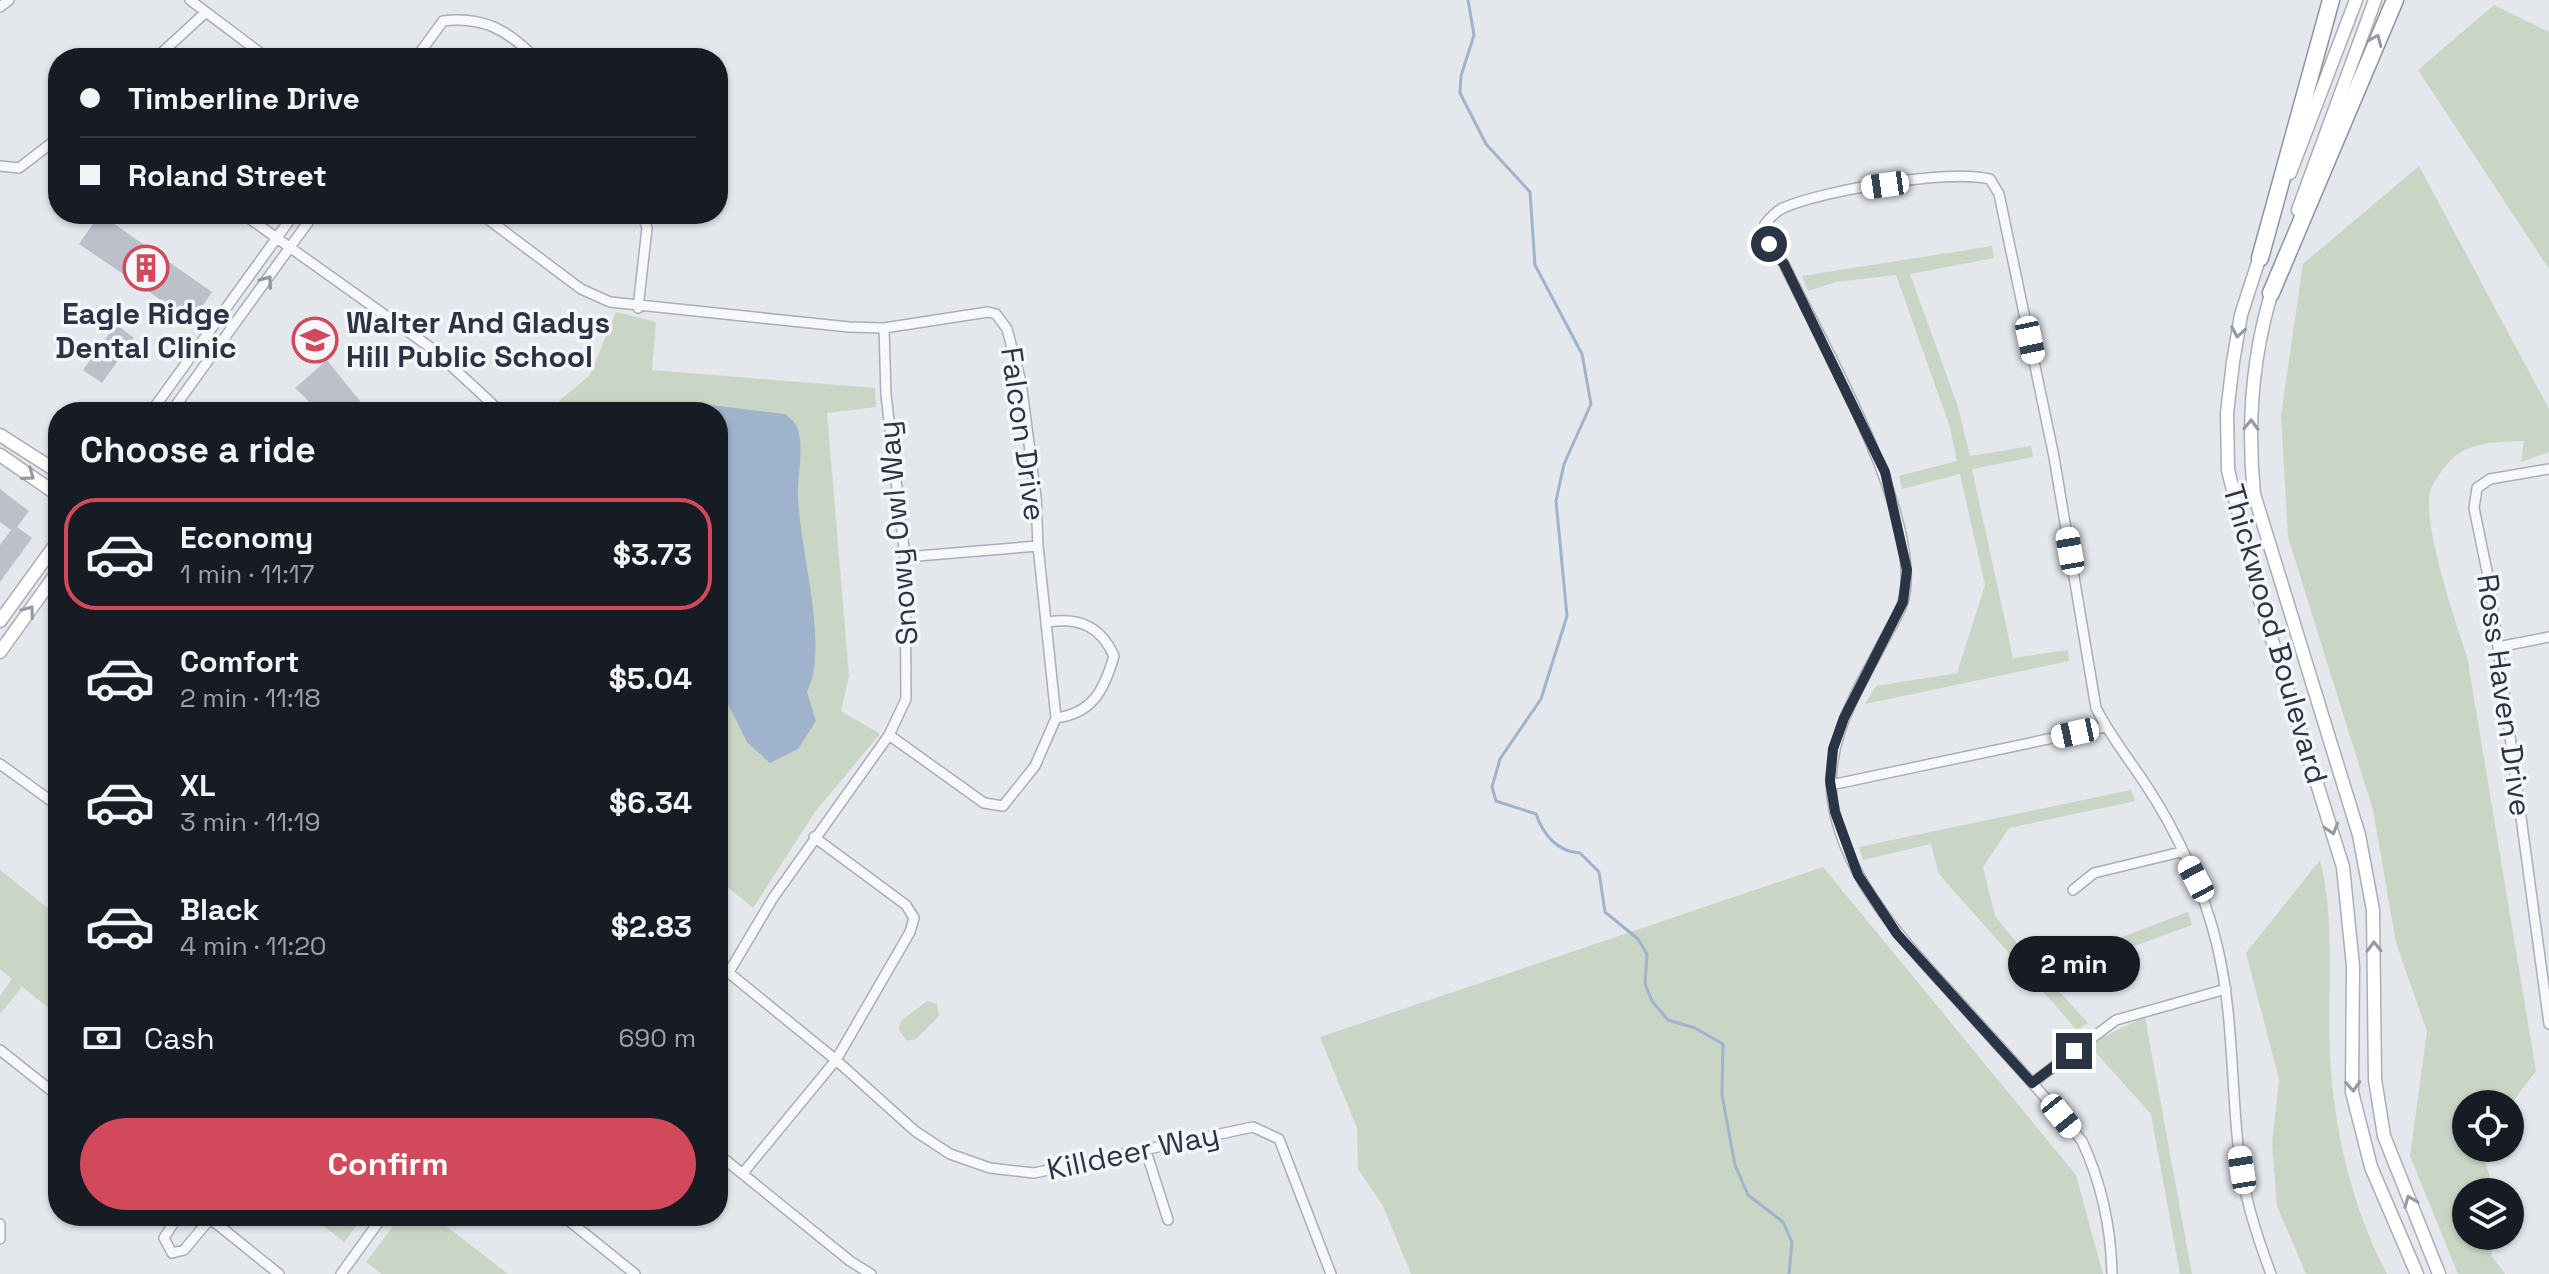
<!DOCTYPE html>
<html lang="en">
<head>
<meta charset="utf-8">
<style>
  :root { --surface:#171b24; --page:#20242c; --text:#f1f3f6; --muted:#9ea1a6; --line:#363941; --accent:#d1495b }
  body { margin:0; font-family:"Space Grotesk",sans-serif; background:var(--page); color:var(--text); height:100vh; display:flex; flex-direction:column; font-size:30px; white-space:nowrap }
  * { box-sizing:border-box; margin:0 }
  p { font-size:26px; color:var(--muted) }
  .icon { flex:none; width:44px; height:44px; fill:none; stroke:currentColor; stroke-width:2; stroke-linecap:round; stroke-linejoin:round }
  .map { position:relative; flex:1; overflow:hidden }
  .sheet { position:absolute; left:48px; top:402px; width:680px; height:824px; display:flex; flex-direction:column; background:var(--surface); border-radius:32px; box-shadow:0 2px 6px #0004 }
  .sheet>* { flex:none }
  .banner { position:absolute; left:48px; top:48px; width:680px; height:176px; border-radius:32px; box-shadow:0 2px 6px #0004; display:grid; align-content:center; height:176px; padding:0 32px; background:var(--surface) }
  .controls { position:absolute; left:2452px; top:1090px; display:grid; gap:16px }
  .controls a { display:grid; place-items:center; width:72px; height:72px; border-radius:50%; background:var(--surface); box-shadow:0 2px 6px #0004; font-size:40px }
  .end { position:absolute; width:36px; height:36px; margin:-18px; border:10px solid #2b3445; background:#fff; box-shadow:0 0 0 4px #fff }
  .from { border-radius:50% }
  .bubble { position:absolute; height:56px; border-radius:28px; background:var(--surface); box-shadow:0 2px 6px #0004; font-size:26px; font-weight:800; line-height:56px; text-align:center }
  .car { position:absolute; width:24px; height:48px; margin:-24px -12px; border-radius:10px; box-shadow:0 0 6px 2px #0007; background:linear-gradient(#fff 24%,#345 0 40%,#fff 0 76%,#345 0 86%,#fff 0) }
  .banner b { display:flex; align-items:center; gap:28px; height:76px; font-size:30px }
  .banner b+b { border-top:2px solid var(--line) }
  .banner i { width:20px; height:20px; background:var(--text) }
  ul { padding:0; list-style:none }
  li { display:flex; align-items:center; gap:24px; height:112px; margin:0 16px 12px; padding:0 16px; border:4px solid transparent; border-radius:32px }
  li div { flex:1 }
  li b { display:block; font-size:30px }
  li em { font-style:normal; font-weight:800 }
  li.active { border-color:var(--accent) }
  li>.icon { width:72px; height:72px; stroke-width:1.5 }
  h2 { padding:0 32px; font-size:36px; line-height:96px }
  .pay { display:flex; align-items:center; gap:20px; height:88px; padding:0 32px; font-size:30px }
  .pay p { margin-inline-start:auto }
  .cta { display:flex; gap:16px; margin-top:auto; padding:16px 32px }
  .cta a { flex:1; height:92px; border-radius:48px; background:var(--accent); color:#fff; font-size:32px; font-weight:800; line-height:92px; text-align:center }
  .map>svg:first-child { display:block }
  .green { fill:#c9d6c5 }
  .water { fill:#9fb4cc }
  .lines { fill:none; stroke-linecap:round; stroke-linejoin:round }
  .stream { stroke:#9fb4cc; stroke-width:3 }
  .building { fill:#bbc0ca }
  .street-casing { stroke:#a9aeb7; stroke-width:12 }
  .secondary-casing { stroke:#a9aeb7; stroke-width:15 }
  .highway-casing { stroke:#8b94a3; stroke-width:19 }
  .street { stroke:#f7f8fa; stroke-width:9 }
  .secondary { stroke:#fff; stroke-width:12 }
  .highway { stroke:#fff; stroke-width:16 }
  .oneway { stroke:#959aa2 }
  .oneway2 { stroke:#9196a0 }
  .route { stroke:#2b3445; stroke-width:10 }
  .labels { text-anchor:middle; stroke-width:7; stroke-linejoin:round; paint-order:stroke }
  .poi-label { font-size:30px; font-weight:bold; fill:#2b3445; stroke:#f4f6f9 }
  .street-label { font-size:30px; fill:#2b3445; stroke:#f4f6f9 }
</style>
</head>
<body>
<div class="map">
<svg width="2549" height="1274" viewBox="0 0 2549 1274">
  <rect width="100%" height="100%" fill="#e4e7ec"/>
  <path class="green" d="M2494,5L2549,32V269L2418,70Z
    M2419,166L2549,409V452L2521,462L2524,441C2503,442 2476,441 2458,454C2450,459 2435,479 2431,488C2420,519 2456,623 2467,656L2536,1071L2510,1105L2466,1104V1148H2489L2484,1159L2495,1192H2466V1236H2495L2491,1255L2505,1274H2458L2410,1156L2427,1031L2396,943L2373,810L2288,537L2281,415L2303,264Z
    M1992,246L1994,258L1910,274L1958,407L1970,456L2031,446L2033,457L1972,469L2013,658L2068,650L2069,661L1865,704L1876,686L1957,673L1985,585L1960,474L1902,489L1899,476L1957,461L1950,427L1896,275L1836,282L1808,291L1802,276Z
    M616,312L656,322L652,370L875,388L876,407L827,413L849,676L841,711L880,734L815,812L753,908L718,879V412H546L590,375Z
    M2131,790L2135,801L2009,828L1983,867L1995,916L2038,969L2188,912L2192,925L2047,978L2088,1023L2077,1030L1939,874L1931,844L1863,860L1859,847Z
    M2320,860C2336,924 2327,989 2330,1056C2334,1131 2352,1207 2387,1274H2306L2277,1206L2272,1144L2279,1079L2246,953Z
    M1823,867L2076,1175L2103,1274H1411L1383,1206L1358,1169L1357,1128L1320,1037Z
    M0,870L58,916V1015L22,987L0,1014V996L12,979L0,969Z
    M927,1001L937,1004L939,1016L916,1039L907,1041L899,1030L901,1021Z
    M2145,1017L2192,1274H2180L2151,1114L2088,1044Z
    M311,1216H364L344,1242Z
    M401,1216H433L508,1274H382L366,1262Z"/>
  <path class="water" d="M685,402L785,414C790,418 795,422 797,427C805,449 797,473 798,496C799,548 830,646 807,692L816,721L798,749L770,763L747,742L718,684V412H677Z"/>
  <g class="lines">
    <path class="stream" d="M1468,0L1474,35L1461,76L1460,93L1486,144L1530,192L1535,265L1582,354L1591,404L1564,464L1556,501L1567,616L1541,699L1500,759L1492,787L1496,801L1536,814C1543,834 1557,852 1580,853L1599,872L1605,912L1638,939L1647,954L1645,984L1652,1001L1668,1020L1695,1028L1723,1044L1722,1095L1735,1165L1748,1195L1783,1222L1792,1242L1789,1274"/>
  </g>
  <path class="building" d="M100,214L212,292L192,321L79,244Z
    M116,324L134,338L102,383L83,370Z
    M327,360L342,379L369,412H320L295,388Z
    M0,489L29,511L17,527L32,538L0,582V545L11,530L0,522Z"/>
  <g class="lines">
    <g class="street-casing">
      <path id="street" d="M190,0L267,58
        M0,7L9,0
        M156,58L205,13
        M416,58L443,21C483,16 508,30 535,58
        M0,166L19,168L58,138
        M243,214L434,350L501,412
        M481,214L581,289L610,302L849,327L884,328L988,312L996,314L1007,329L1021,382L1036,497L1038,546L1056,718L1035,766L1003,806L984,803L889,735
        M638,308L647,228L642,214
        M151,412L294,214
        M171,412L314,214
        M2549,469L2490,479L2477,488L2474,508L2489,581L2549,1024
        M905,557L1038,546
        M1048,622C1080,617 1101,627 1114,656C1104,690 1093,713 1056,718
        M2498,647L2549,637
        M0,764L58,806
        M1831,785L2105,727
        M2073,890L2094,873L2181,852
        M718,964L836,1060L915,1131L950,1154L990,1168L1034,1173L1253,1127L1279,1139L1331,1274
        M729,972L773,898L889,735L906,699L905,557L886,395L884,328
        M0,1050L58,1096
        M2032,1083L2116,1020L2226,989
        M1145,1148L1168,1220
        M718,1154L850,1261L871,1274
        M743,1173L836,1060L910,932L914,918L906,905L814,837
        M178,1216L164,1238L172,1253L184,1250L210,1219
        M207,1216L279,1274
        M563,1216L635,1274
        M0,1224V1239
        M341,1274L383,1216
        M2112,1274C2111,1227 2102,1184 2082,1141C2044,1094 2002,1050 1962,1005C1910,948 1851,888 1834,810C1821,746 1856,694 1884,640C1890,628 1899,615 1903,602C1926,522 1820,339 1784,264L1769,244L1765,224C1770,218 1776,211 1783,208C1824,190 1949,169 1990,179L1999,194L2054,457L2096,708C2110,736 2129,759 2146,785C2177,832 2204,890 2217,945C2233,1011 2231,1078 2238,1145C2242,1190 2255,1231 2271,1274"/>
    </g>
    <g class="secondary-casing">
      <path id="secondary" d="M2290,173L2356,0
        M2298,210L2375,0
        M2262,250L2241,315L2233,362L2227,413L2228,470L2262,608L2343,867L2353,966L2352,1092L2371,1167L2417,1274
        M2273,288C2252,355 2247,424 2254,494L2359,835L2373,910L2375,1079L2384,1136L2439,1274
        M0,435L58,472
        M0,455L58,495
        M0,621L58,541
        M0,652L58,571"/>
    </g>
    <g class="highway-casing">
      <path id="highway" d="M2260,258L2331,0
        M2271,293L2395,0"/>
    </g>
    <use href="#street" class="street"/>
    <use href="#secondary" class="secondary"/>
    <use href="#highway" class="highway"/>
  </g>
  <defs><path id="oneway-chevron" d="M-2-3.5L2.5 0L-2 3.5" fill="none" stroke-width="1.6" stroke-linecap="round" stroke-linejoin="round" transform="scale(2)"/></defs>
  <g class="oneway">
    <use href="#oneway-chevron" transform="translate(2376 40) rotate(-67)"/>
    <use href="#oneway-chevron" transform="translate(2238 332) rotate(100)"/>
    <use href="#oneway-chevron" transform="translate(2251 425) rotate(-88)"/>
    <use href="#oneway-chevron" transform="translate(29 475) rotate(35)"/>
    <use href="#oneway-chevron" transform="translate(29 611) rotate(-54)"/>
    <use href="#oneway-chevron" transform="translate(2332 829) rotate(73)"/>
    <use href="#oneway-chevron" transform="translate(2374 947) rotate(-91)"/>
    <use href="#oneway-chevron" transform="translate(2353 1086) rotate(86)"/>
    <use href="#oneway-chevron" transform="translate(2410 1201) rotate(-112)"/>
  </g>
  <use class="oneway2" href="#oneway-chevron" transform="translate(267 281) rotate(-54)"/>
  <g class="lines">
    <path class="route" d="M1769,244L1784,264L1885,472L1907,570L1903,602L1844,718L1833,749L1830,781L1835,812L1858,875L1897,934L2032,1083L2074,1051"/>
  </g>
  <defs>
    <g id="building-ring" transform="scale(2.3)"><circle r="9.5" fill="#f4f6f9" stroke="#d1495b" stroke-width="1.5"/><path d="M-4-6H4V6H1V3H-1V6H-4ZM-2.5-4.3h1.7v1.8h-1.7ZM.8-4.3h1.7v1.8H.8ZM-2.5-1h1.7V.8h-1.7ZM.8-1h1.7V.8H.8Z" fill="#d1495b"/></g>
    <g id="school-ring" transform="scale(2.3)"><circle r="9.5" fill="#f4f6f9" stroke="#d1495b" stroke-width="1.5"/><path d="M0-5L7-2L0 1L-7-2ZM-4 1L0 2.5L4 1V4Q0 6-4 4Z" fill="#d1495b"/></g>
  </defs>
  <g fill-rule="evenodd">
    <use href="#building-ring" x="146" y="268"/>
    <use href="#school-ring" x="315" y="340"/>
  </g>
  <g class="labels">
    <g class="poi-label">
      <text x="146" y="324">Eagle Ridge<tspan x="146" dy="34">Dental Clinic</tspan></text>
      <text x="346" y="333" text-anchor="start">Walter And Gladys<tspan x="346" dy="34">Hill Public School</tspan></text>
    </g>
    <g class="street-label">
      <text transform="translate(1023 434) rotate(82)" y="10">Falcon Drive</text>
      <text transform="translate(898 533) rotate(-95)" y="10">Snowy Owl Way</text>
      <text transform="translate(2275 634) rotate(74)" y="10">Thickwood Boulevard</text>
      <text transform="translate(2504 695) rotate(82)" y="10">Ross Haven Drive</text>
      <text transform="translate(1133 1152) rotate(-12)" y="10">Killdeer Way</text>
    </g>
  </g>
</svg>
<div class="controls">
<a><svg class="icon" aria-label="locate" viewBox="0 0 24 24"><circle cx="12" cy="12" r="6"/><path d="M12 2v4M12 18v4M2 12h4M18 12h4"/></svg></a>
<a><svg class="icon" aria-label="layers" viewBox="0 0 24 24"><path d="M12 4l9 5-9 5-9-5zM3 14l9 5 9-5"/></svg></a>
</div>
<i class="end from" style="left:1769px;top:244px"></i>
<i class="end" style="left:2074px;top:1051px"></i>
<div class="bubble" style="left:2008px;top:936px;width:132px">2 min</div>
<i class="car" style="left:1885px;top:185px;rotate:262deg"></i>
<i class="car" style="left:2030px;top:340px;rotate:168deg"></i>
<i class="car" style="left:2070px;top:551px;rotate:350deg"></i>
<i class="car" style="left:2075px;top:733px;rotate:258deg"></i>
<i class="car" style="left:2196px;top:879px;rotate:332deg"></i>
<i class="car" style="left:2061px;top:1116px;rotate:141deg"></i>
<i class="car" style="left:2242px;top:1170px;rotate:351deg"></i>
<div class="banner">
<b><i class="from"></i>Timberline Drive</b>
<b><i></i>Roland Street</b>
</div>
<section class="sheet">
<h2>Choose a ride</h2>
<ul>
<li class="active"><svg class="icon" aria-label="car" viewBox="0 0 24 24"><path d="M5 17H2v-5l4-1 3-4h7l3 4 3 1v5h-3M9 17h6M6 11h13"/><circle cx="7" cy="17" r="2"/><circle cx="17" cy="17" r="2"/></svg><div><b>Economy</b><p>1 min · 11:17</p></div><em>$3.73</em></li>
<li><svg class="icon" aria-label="car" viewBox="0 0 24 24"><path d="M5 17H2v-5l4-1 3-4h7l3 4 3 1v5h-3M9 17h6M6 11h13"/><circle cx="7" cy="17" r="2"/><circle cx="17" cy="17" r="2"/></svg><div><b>Comfort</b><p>2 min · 11:18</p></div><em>$5.04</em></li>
<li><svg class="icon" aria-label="car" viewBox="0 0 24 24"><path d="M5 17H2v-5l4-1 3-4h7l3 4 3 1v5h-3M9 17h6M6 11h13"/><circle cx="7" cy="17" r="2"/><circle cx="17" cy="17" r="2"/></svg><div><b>XL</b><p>3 min · 11:19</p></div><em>$6.34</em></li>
<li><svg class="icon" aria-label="car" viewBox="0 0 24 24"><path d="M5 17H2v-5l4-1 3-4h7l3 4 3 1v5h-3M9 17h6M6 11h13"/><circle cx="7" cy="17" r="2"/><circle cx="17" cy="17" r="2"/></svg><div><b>Black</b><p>4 min · 11:20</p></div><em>$2.83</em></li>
</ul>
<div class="pay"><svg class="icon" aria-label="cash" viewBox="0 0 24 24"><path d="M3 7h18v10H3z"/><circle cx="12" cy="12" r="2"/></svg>Cash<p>690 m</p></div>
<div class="cta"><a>Confirm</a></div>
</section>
</div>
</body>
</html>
